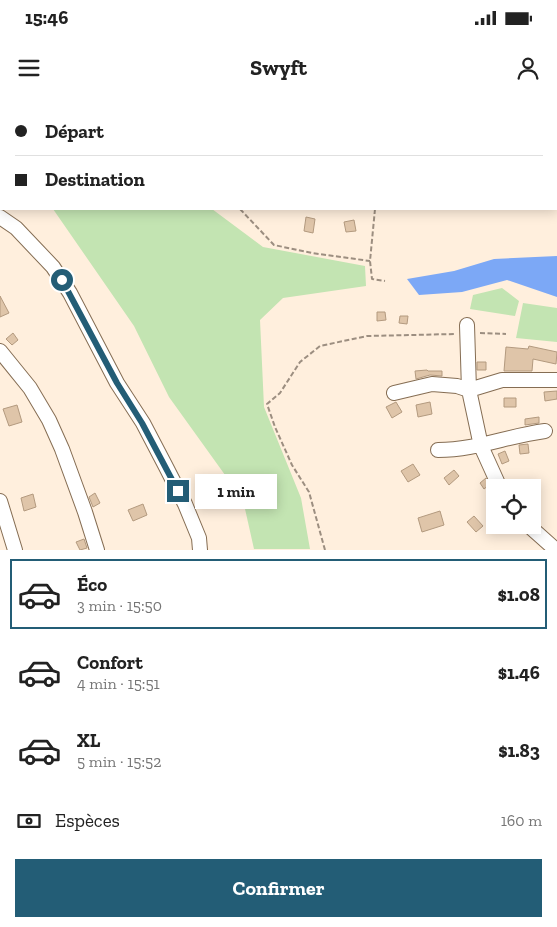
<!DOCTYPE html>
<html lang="fr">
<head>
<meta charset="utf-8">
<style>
  :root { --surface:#fff; --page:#f2f2f2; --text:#222; --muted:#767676; --line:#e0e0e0; --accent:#235d76 }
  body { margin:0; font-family:"Zilla Slab",serif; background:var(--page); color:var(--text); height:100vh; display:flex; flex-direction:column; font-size:19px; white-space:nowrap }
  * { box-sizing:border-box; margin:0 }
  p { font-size:16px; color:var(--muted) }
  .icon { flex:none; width:28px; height:28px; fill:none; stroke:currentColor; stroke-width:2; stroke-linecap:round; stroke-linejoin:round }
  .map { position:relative; height:450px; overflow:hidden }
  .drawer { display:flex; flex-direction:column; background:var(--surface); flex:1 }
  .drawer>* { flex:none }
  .hud { position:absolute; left:0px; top:0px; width:558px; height:110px; box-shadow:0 2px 12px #0003; display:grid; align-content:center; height:110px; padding:0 15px; background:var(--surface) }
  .tools { position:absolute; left:486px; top:379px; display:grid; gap:10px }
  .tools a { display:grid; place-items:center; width:55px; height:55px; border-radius:0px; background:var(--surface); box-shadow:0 2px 12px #0003; font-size:25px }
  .end { position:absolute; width:22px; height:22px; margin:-11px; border:6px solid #235d76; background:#fff; box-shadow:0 0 0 2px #fff }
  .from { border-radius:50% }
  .bubble { position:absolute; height:35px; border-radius:0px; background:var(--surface); box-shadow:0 2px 12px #0003; font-size:16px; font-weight:700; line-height:35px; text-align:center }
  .hud b { display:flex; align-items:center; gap:18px; height:48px; font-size:19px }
  .hud b+b { border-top:1px solid var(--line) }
  .hud i { width:12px; height:12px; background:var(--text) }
  ul { padding:9px 0 0; list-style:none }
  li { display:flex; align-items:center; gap:15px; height:70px; margin:0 10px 8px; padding:0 5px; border:2px solid transparent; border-radius:0px }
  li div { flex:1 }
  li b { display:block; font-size:19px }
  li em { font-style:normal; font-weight:700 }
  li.selected { border-color:var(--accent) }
  li>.icon { width:45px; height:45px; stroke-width:1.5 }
  .pay { display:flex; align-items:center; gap:12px; height:55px; padding:0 15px; font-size:19px }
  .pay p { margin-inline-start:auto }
  .button { display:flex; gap:10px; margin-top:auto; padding:10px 15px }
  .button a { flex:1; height:58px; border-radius:0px; background:var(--accent); color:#fff; font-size:20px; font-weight:700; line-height:58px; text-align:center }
  .status { display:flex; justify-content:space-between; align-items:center; height:35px; padding:0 25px; background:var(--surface); direction:ltr }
  .status svg { height:14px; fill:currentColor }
  header { display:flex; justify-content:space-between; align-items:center; height:65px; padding:0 15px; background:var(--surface); font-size:22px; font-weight:700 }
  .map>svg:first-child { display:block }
  .green { fill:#c3e4b2 }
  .water { fill:#7ca8f6 }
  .building { fill:#dfc5a9; stroke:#b39a7f }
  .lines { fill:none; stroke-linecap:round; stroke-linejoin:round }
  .minor-casing { stroke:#856d53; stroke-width:16 }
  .path { stroke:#9c8e80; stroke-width:2; stroke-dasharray:5 2.5; stroke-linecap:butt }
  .minor { stroke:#fff; stroke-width:14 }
  .route { stroke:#235d76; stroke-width:6 }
</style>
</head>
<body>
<div class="status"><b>15:46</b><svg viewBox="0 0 49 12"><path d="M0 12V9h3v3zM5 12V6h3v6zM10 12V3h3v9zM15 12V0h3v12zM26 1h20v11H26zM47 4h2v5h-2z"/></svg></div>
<header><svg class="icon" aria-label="menu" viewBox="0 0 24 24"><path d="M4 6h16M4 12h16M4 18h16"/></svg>Swyft<svg class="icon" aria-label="person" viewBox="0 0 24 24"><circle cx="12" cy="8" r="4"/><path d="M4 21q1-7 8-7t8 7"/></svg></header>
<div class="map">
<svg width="557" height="450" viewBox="0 0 557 450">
  <rect width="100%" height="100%" fill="#ffefdd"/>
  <path class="green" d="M0,0L51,1H1V55Z
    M53,109H212L263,147L365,166L366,186L283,198L260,220L264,307L301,398L310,449H254L243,400L169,297L134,226Z
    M502,188L519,201L515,216L470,209L473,195Z
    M523,203L557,208V242L516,238Z"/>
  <path class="water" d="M557,156V197L507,180L462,192L419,195L407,179L454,171L494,159Z"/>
  <path class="building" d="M306,117L315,119L313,133L304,131Z
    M354,120L356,131L346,132L344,122Z
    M0,196L9,213L0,217Z
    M377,212H385L386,220L377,221Z
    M400,216H408L407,224L399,223Z
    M13,233L18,240L12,245L6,239Z
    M529,246L557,252L556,264L533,259L532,271H504L506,247L528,249Z
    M477,262H486V270H477Z
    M427,270L428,271H442V276L430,275L416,279L415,271Z
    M557,291V299L545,301L544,292Z
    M504,298H516V307H504Z
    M396,302L402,312L392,318L386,307Z
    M430,302L432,314L418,317L416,305Z
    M17,305L22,322L9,326L3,309Z
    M539,317V323L525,325V319Z
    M528,344L529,353L520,354L519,345Z
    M505,351L509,361L502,364L498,354Z
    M413,364L420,375L408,382L401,371Z
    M454,370L459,376L449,385L444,378Z
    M486,378L489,385L484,389L480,383Z
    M95,393L100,403L93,407L89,397Z
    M33,394L36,407L24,411L21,398Z
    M143,404L147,415L133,421L128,410Z
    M440,411L444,425L422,432L418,418Z
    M474,416L483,426L476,432L467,422Z
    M84,439L87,448L80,450L76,442Z"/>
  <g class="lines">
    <g class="minor-casing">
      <path id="minor" d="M247,0L249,1
        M420,0L423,1
        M556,25H557
        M0,117L16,128L53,167L70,193L117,283L143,323L165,365L185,404L199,438L200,450
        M467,225L469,290L481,346L500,388
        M0,251L30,288L49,320L62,349L85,412L97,450
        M394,293L432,284L457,286L469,290L502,280H557
        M438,350C476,350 507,336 545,331
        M0,401L15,450
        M528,425L556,450"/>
    </g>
    <path class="path" d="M104,0L106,1
      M240,109L274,145L312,153L370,161
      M375,109L370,161L372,179L385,181
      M480,233L506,234
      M325,450L309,392L292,365L275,327L267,304L280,293L300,262L320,246L367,236L455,234"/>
    <use href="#minor" class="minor"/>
  </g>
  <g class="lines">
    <path class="route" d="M62,180L117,283L142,323L178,391"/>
  </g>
</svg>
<div class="tools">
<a><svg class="icon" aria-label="locate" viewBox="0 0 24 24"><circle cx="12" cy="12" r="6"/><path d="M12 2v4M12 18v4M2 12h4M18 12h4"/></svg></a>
</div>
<i class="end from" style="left:62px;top:180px"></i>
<i class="end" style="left:178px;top:391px"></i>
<div class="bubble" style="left:195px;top:374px;width:82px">1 min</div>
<div class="hud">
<b><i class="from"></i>Départ</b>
<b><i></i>Destination</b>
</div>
</div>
<section class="drawer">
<ul>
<li class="selected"><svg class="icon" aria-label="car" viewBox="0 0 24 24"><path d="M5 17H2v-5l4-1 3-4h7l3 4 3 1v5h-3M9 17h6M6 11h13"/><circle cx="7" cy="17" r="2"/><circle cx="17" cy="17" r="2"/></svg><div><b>Éco</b><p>3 min · 15:50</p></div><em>$1.08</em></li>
<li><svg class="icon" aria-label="car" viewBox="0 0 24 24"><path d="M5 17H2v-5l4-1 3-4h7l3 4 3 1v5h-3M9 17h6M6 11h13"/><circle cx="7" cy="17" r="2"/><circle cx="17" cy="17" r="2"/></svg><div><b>Confort</b><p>4 min · 15:51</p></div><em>$1.46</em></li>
<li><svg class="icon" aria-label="car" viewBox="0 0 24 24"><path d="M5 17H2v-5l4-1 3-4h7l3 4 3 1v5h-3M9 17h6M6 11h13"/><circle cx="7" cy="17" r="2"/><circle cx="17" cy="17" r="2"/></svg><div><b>XL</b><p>5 min · 15:52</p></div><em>$1.83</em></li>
</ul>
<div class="pay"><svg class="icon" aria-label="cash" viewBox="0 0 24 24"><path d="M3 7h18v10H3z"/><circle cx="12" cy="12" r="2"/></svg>Espèces<p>160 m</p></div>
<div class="button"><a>Confirmer</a></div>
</section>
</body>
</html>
